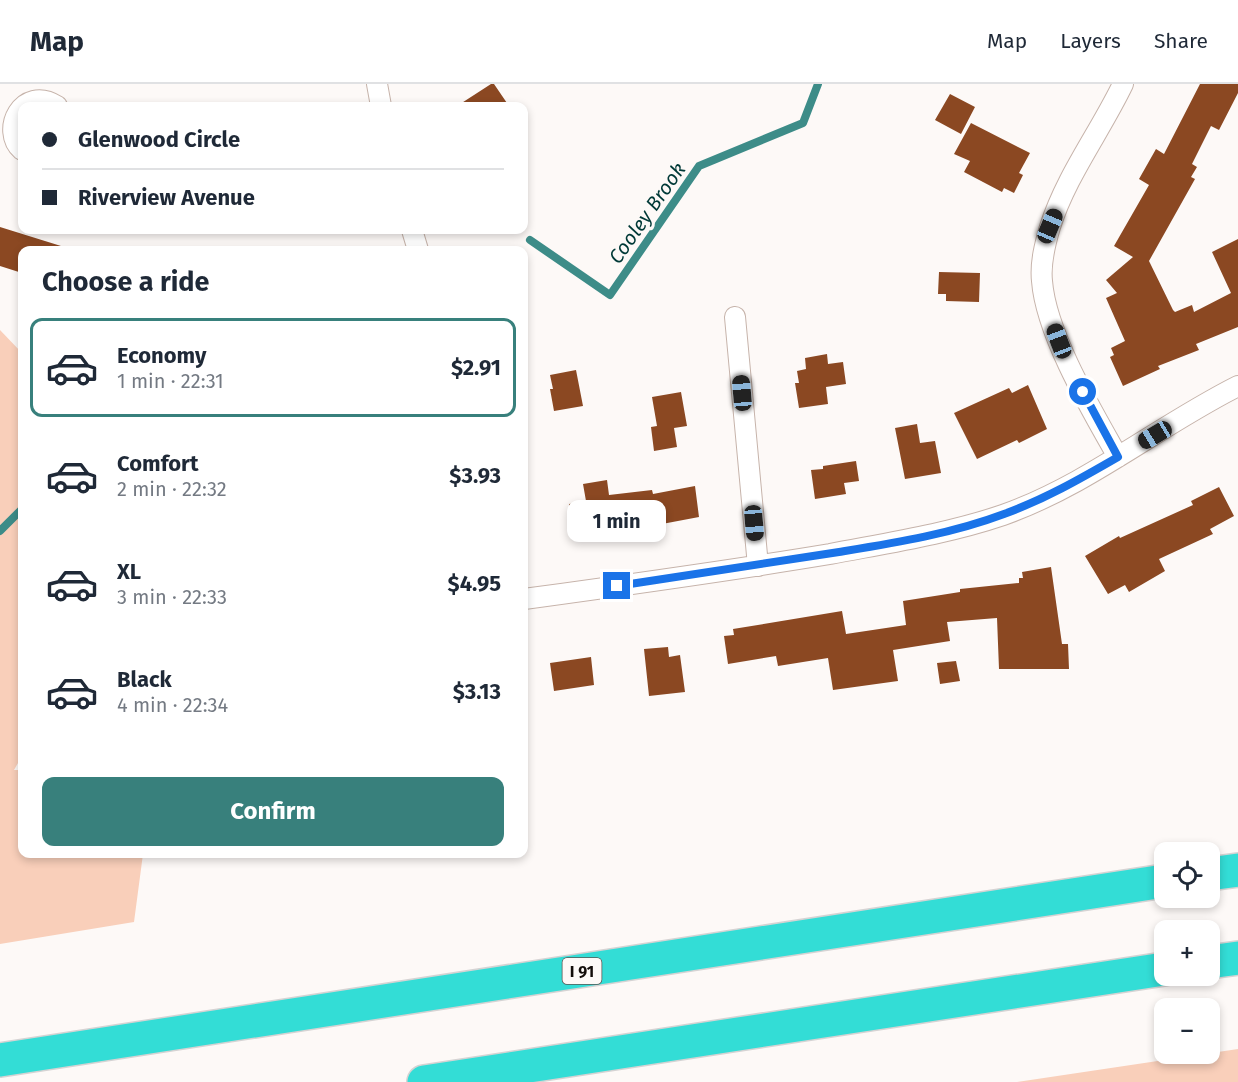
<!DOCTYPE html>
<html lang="en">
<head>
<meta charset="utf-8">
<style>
  :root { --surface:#fff; --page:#f2f2f3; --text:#1f2937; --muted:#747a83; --line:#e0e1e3; --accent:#38807c }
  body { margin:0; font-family:"Fira Sans",sans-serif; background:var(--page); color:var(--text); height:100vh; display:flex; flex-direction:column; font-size:22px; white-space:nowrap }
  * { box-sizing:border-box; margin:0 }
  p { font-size:20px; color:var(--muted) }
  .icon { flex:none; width:33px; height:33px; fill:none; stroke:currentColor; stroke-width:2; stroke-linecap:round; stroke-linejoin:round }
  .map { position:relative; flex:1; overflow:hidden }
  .drawer { position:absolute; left:18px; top:162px; width:510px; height:612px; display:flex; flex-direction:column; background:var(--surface); border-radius:12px; box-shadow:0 3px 9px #0003 }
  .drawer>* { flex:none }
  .hud { position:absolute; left:18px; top:18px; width:510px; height:132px; border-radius:12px; box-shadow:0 3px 9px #0003; display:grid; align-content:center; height:132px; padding:0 24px; background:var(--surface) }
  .tools { position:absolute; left:1154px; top:758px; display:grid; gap:12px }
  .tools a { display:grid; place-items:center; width:66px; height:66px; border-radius:12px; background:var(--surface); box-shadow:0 3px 9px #0003; font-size:30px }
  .end { position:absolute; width:27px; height:27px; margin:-14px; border:8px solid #1a73e8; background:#fff; box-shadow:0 0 0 3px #fff }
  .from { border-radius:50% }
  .bubble { position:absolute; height:42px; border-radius:12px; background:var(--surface); box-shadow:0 3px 9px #0003; font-size:20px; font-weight:700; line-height:42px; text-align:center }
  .car { position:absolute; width:18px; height:36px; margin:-18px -9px; border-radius:8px; box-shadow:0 0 4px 2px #0007; background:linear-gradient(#222 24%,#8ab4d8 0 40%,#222 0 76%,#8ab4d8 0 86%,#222 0) }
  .hud b { display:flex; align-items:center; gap:21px; height:57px; font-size:22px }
  .hud b+b { border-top:2px solid var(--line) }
  .hud i { width:15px; height:15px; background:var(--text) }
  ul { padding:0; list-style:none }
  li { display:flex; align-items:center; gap:18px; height:99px; margin:0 12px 9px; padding:0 12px; border:3px solid transparent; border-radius:12px }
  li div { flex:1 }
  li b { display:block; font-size:22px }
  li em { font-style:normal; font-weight:700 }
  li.active { border-color:var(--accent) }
  li>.icon { width:54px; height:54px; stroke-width:1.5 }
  h2 { padding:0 24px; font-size:27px; line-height:72px }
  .button { display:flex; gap:12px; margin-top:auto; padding:12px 24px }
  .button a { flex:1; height:69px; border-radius:12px; background:var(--accent); color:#fff; font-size:24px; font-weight:700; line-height:69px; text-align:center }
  header { display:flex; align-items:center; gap:36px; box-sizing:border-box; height:84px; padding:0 30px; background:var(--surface); border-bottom:2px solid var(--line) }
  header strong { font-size:28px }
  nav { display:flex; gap:33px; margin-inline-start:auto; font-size:21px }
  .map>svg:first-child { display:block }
  .green { fill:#f9cfba }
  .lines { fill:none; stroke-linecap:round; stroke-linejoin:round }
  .stream { stroke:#3d8c88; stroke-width:8 }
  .building { fill:#8b4822 }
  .street-casing { stroke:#c6b3aa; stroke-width:22 }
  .highway-casing { stroke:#d5d3d3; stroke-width:36 }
  .street { stroke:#fff; stroke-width:20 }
  .highway { stroke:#33ddd6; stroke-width:33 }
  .route { stroke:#1a73e8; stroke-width:8 }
  .labels { text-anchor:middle; stroke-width:6; stroke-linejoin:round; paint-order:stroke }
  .shield { fill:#fdf9f7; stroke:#595451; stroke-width:1.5 }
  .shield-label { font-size:16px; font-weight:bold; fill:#130d0a }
  .water-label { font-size:20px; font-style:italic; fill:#003937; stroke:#fdf9f7 }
</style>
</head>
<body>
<header>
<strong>Map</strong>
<nav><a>Map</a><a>Layers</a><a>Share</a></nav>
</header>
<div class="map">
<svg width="1238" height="998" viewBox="0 0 1238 998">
  <rect width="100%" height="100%" fill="#fdf9f7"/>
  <path class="green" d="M0,246L22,269V672L14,686H22V770H143L134,838L0,860Z
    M1238,965V998H1017Z"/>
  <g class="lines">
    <path class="stream" d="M530,156L610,211L699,82L803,39L818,0
      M0,447L22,425"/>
  </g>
  <path class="building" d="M491,0H494L509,22H457Z
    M1200,0H1238V9L1219,46L1211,42L1192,80L1197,83L1191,93L1195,95L1149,177L1173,226L1175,228L1192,221L1194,228L1231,209L1212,168L1238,155V243L1196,260L1199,266L1158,282L1160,285L1123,302L1110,273L1114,271L1111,264L1125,257L1106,214L1117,209L1106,196L1133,173L1114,162L1149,101L1139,95L1156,65L1164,70Z
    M950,10L975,23L961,50L935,36Z
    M971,39L1030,69L1019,89L1023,91L1014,109L1004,104L1002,108L964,88L970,77L954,70Z
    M0,143L61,162L60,166H22V189L0,182Z
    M939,188L980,189L979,218L946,217V210H938Z
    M827,270L828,280L843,278L846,300L826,303L828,320L799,324L795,299H799L797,287L806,285L805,274Z
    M576,286L583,322L554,327L550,305H553L550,291Z
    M1028,301L1047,345L1019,359L1017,356L977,375L954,329L1009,304L1012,309Z
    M681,308L687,342L674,344L677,363L654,367L651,343L657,342L652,313Z
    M917,340L920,359L935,357L941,389L905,395L895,344Z
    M856,377L859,397L844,399L846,410L815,415L811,386L823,385V382Z
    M607,396L609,411L652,406L653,410L695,402L699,433L662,440L660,429L607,436L608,446L574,452L569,420L586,417L583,400Z
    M1219,403L1234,432L1210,445L1213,450L1159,475L1165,487L1129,508L1125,501L1108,510L1085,472L1119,452L1120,454L1193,421L1191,417Z
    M1051,483L1062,560H1068L1069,585H999L997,534L947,538L950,557L893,566L898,597L833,606L828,574L778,582L776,572L728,580L724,552L734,551L733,545L842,527L846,550L906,541L903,517L960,508V505L1019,499V494H1023L1022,488Z
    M668,563L669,573L680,571L685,608L649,612L644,565Z
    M591,573L594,601L554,607L550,579Z
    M956,577L960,597L940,600L937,579Z"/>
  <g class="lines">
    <g class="street-casing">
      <path id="street" d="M377,0L381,22
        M22,66C0,47 22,0 57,22
        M412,146L418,166
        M735,233L758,482
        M1118,373C1092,327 1046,250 1042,197C1040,179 1045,160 1050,143C1066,92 1100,48 1123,0
        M524,515C626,501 728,487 830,470C887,459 947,450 1003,431C1088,401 1158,342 1238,302"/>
    </g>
    <g class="highway-casing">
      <path id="highway" d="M1209,790L1238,786
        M1209,878L1238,874
        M0,976L1164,797
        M424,998L1164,885"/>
    </g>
    <use href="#street" class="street"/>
    <use href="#highway" class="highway"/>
  </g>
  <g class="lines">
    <path class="route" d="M617,502C691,491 765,480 839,468C894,459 951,450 1004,430C1045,415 1080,395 1118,373L1083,308"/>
  </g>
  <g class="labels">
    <rect class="shield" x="562.5" y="874" width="39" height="26" rx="4.5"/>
    <g class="shield-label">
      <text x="582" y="893">I 91</text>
    </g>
    <g class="water-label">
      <text transform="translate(647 129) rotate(-55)" y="7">Cooley Brook</text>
    </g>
  </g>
</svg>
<div class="tools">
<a><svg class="icon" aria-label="locate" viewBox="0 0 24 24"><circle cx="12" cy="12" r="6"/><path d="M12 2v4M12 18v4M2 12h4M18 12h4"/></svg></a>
<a>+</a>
<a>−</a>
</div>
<i class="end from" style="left:1083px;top:308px"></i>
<i class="end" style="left:617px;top:502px"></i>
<div class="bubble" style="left:567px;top:416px;width:99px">1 min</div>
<i class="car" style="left:1050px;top:142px;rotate:23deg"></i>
<i class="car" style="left:1059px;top:257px;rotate:339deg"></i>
<i class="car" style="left:742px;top:309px;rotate:355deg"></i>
<i class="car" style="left:1155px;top:351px;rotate:239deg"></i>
<i class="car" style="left:754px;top:439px;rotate:175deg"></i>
<div class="hud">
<b><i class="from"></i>Glenwood Circle</b>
<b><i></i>Riverview Avenue</b>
</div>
<section class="drawer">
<h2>Choose a ride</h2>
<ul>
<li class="active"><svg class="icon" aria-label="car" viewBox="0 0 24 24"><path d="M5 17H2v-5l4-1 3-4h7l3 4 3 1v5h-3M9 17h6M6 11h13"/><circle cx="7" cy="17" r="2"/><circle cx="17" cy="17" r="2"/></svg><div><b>Economy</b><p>1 min · 22:31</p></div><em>$2.91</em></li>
<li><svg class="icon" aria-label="car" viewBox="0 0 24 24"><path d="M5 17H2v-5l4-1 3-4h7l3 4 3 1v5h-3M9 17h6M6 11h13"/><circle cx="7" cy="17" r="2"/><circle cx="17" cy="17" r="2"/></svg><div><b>Comfort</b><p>2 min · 22:32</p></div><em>$3.93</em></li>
<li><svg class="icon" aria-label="car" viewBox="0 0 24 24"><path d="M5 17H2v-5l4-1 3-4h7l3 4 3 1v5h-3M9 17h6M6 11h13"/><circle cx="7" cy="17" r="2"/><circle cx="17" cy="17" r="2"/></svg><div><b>XL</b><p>3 min · 22:33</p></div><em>$4.95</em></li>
<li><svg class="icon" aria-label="car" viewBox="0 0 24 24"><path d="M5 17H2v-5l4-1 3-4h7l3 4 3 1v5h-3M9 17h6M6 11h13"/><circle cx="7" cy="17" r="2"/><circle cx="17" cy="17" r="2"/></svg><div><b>Black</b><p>4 min · 22:34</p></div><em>$3.13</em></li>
</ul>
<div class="button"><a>Confirm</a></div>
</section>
</div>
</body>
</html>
